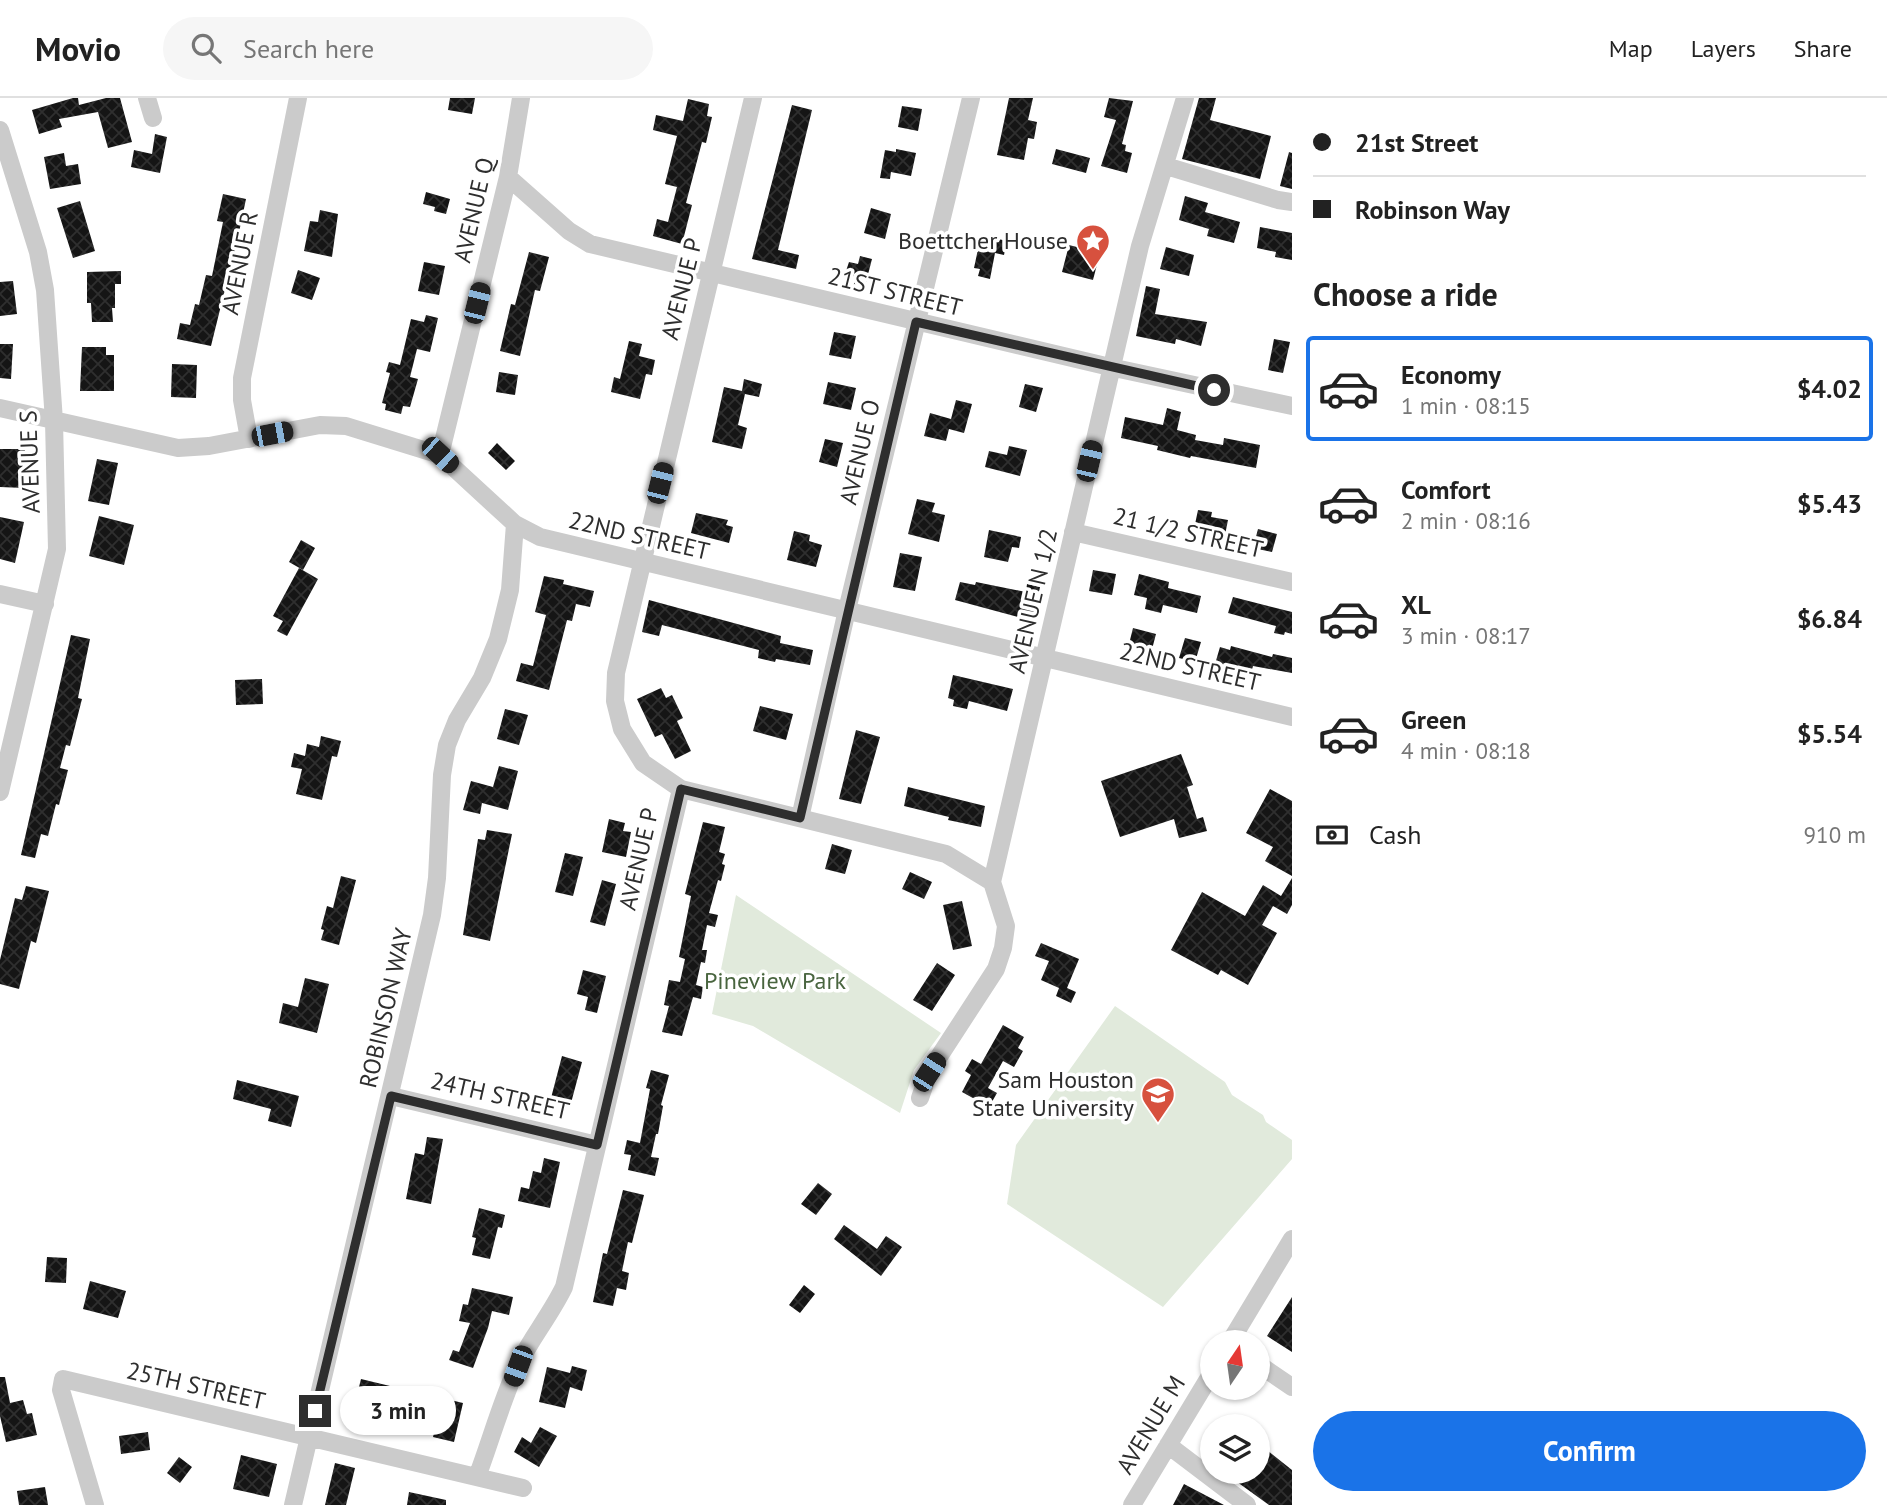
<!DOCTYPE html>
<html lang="en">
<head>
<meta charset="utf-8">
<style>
  :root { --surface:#fff; --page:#f6f6f6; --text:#222; --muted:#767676; --line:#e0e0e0; --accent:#1a73e8 }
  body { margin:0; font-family:"PT Sans",sans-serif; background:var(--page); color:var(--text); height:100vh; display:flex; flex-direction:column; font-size:26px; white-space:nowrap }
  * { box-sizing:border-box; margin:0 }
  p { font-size:23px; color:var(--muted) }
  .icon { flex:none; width:38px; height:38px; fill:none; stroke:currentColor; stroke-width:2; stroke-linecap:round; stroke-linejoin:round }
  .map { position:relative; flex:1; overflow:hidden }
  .drawer { display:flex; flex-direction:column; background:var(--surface); width:595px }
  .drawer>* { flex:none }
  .hud { display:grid; align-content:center; height:154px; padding:0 21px; background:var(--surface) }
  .needle { width:46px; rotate:13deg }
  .fabs { position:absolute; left:1200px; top:1232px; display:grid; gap:14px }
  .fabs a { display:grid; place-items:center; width:70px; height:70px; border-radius:50%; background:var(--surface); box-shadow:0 2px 5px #0004; font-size:35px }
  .end { position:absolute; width:32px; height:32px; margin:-16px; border:9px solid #2e2e2e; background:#fff; box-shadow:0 0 0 4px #fff }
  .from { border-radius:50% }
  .bubble { position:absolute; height:49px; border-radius:24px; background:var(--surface); box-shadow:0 2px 5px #0004; font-size:23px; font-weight:700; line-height:49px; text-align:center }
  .car { position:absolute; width:21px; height:42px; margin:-21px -10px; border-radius:9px; box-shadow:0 0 5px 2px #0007; background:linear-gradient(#222 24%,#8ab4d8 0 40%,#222 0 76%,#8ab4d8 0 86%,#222 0) }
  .hud b { display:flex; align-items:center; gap:24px; height:66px; font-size:26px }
  .hud b+b { border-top:2px solid var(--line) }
  .hud i { width:18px; height:18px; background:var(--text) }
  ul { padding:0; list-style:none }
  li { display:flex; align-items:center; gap:21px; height:105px; margin:0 14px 10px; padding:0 7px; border:4px solid transparent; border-radius:7px }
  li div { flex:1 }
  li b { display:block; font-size:26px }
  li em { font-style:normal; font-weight:700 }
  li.on { border-color:var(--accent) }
  li>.icon { width:63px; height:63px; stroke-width:1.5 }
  h2 { padding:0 21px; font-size:32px; line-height:84px }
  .pay { display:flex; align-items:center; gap:18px; height:77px; padding:0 21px; font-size:26px }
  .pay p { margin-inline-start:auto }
  .primary-button { display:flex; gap:14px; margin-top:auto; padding:14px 21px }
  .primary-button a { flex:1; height:80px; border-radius:42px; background:var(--accent); color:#fff; font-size:28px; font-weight:700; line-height:80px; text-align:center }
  header { display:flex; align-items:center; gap:42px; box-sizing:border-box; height:98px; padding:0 35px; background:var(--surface); border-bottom:2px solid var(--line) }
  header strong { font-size:33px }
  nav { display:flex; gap:38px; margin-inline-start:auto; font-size:24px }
  .search { width:490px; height:63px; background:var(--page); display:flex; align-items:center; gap:18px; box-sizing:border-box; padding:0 24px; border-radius:38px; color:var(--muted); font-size:26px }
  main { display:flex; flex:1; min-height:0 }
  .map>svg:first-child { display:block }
  .green { fill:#e1eadc }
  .building { fill:url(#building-cross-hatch) }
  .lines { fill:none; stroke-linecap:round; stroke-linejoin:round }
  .minor { stroke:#cbcbcb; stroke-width:18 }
  .route { stroke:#2e2e2e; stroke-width:9 }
  .labels { text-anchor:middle; stroke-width:7; stroke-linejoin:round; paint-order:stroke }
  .street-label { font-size:24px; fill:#2e2e2e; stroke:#fff }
  .poi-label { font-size:24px; fill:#2e2e2e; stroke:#fff; text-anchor:end }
  .park-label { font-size:24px; fill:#49653f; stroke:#fff }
</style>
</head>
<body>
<header>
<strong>Movio</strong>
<div class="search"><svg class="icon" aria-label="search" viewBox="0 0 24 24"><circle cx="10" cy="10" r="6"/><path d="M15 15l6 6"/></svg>Search here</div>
<nav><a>Map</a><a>Layers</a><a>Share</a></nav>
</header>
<main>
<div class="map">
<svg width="1292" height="1407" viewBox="0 0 1292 1407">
  <defs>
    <pattern id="building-cross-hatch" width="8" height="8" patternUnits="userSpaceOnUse" patternTransform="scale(1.75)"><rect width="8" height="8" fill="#151515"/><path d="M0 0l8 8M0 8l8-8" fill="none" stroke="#2f2f2f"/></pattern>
  </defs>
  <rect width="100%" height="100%" fill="#fff"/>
  <path class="green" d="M736,797L941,935L914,972L900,1015L753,928L712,916Z
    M1115,908L1225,984L1232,997L1263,1017L1266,1024L1292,1042V1061L1163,1209L1007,1106L1016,1047Z"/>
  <path class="building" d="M73,0H78L79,7L106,0H120L132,44L108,50L98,14L59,21L62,29L39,36L32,12Z
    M450,0H475L472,16L448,12Z
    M1009,0H1033L1028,22L1037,24L1034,41L1028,40L1024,62L997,57Z
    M1109,0L1133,3L1122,46L1126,47L1125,53L1132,55L1127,75L1101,68L1116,22L1104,19Z
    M1199,0H1216L1210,22L1271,38L1260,81L1182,61Z
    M688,1L709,6L707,18L712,19L706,45L702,44L686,105L692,107L682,146L653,138L657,121L668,124L677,89L665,86L677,38L653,32L656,17L683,23Z
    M792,7L812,12L778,152L799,157L796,171L752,161Z
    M902,8L922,11L918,33L898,29Z
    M155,36L167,39L160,75L131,69L134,52L152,56Z
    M896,51L916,55L911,78L891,74L890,81L880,80L885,52L896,54Z
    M1056,51L1090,60L1086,75L1052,66Z
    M1289,54L1292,55V91L1280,88Z
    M64,55L66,68L78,66L81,86L50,91L44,59Z
    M426,94L450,101L446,116L434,113L435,109L423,106Z
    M223,96L246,101L238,139L234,138L231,150L235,151L211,248L177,241L180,225L190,227L195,206L199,207L206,177L212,178L223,124L217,123Z
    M1185,98L1208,105L1205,114L1240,124L1234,145L1207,138L1209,131L1179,122Z
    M80,103L95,153L73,160L57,110Z
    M871,110L891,116L885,141L864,135Z
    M320,112L338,116L332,159L304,153L310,123L318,124Z
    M1260,129L1292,135V162L1275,159L1276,154L1257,150Z
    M981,137L1007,143L1004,157L995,155L990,181L978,178L980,171L974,170Z
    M1069,147L1100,155L1093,182L1062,174Z
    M1166,149L1194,157L1189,178L1160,171Z
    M529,154L549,159L540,193L535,192L520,258L500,253L511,206L515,207Z
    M860,158L872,161L864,192L853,189L856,179L845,176L849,164L858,166Z
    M424,164L445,168L439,197L418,193Z
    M298,172L320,180L312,202L291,195Z
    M121,173V186H115V210H112L113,224H92L91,205H87V174Z
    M13,183L17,216L0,218V184Z
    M1146,188L1160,191L1155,216L1207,224L1201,248L1176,241L1175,246L1136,238Z
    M426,217L438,220L430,254L417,251L410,279L418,281L410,309L403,308L401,316L385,312L386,306L382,305L390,275L386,274L389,264L400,267L411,221L424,224Z
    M834,234L856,238L851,261L829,257Z
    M1274,241L1290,244L1283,275L1268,272Z
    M629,243L642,246L639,258L655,262L652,277L646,276L640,301L611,294L614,279L620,281Z
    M0,246H13L11,281L0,280Z
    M82,249H106V257H114V293H80Z
    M172,266L197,267L196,300L171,299Z
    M499,274L518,277L515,297L496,294Z
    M744,281L762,286L759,299L745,296L738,327L747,330L742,351L712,344L724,289L742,293Z
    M828,284L856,290L851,312L823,306Z
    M1025,286L1043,290L1036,314L1019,309Z
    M956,302L972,306L964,335L949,331L946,343L924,338L930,315L951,321Z
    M1167,310L1181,314L1177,332L1196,337L1195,342L1223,347L1224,340L1260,347L1256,370L1191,358L1190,360L1157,352L1158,348L1121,340L1125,319L1163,327Z
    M825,341L843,345L837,369L819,364Z
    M497,345L515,363L506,372L488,355Z
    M1009,348L1027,352L1020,378L985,369L989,353L1007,357Z
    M0,351H25L24,390L0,389Z
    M97,361L118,365L109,407L88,403Z
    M917,401L935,405L932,414L945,417L939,444L908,436Z
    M1198,412L1212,414L1211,419L1228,422L1225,437L1194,431Z
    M696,415L728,422L726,427L733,429L729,445L691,435Z
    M99,418L134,427L124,467L89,458Z
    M0,419L24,424L15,465L0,461Z
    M1258,431L1277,436L1272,454L1253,450Z
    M989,432L1021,439L1019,450L1012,449L1008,464L984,459Z
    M794,433L810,437L809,443L822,447L816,469L787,462Z
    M301,442L315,450L303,472L289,464Z
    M900,455L922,459L915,493L893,489Z
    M299,470L318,481L287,538L277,533L283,523L273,518Z
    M1093,472L1116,476L1112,497L1089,493Z
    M1139,476L1169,484L1168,490L1201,498L1197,515L1163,507L1161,515L1145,511L1147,500L1134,497Z
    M544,478L564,482L563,486L594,493L590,509L576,506L572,523L567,522L549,592L516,583L521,565L533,568L546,517L535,514Z
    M960,484L975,487L976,484L1026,494L1027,486L1040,489L1033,523L955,502Z
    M1233,499L1292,514V536L1285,534L1284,537L1274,535L1276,528L1228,515Z
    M649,502L781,538L780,545L813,552L810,567L776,561L775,564L758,560L759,552L662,527L659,538L642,534Z
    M1133,530L1156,536L1151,555L1128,550Z
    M71,537L90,541L78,600L82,601L70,648L66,647L60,670L68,672L59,707L56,706L48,738L41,736L35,760L21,757Z
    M1185,540L1201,544L1195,564L1179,560Z
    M1231,548L1272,559L1273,556L1292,560V575L1253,568L1251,575L1215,566L1220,549L1230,552Z
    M953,577L1013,591L1007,613L969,603L967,611L953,608L954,602L948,600Z
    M262,581L263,606L236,607L235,582Z
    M661,590L666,600L672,597L683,620L677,623L691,653L675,661L662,636L655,639L637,601Z
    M760,608L793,616L786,642L753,633Z
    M505,611L528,617L519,647L497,641Z
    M856,632L880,639L861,706L839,701Z
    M321,638L341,643L337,659L332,658L322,702L296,696L302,671L291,669L294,655L305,658L307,646L319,649Z
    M1181,656L1193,687L1187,689L1197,721L1203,719L1207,733L1179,740L1174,721L1120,739L1101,683Z
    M499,668L518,673L508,712L482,705L480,716L463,712L471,683L493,689Z
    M908,689L985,708L981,729L948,722L949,719L904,708Z
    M1270,691L1292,703V778L1265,763L1273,749L1246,735Z
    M609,721L625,725L623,733L631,734L626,759L602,754Z
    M703,724L725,729L719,754L725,756L722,766L725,767L721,783L718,782L709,815L718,817L715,829L707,827L702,852H707L705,865L701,864L696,887L703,889L701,901L693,899L682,938L662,934L669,908L664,907L669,882L680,884L685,861L679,859L691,798L685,796Z
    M487,732L512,736L490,843L463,837L478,741L485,742Z
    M832,746L852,752L845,776L825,771Z
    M565,755L583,759L573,798L555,794Z
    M910,774L932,784L924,801L902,791Z
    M341,778L356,782L339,847L321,842L324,832L321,831L327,808L333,810Z
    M1292,780V807L1287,816L1273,808L1262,827L1277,835L1248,887L1221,872L1218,877L1171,852L1202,794L1245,818L1263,787L1281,798Z
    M602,782L616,786L605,828L590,824Z
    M26,788L49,793L36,845L31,843L19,891L0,886V862L15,800L22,802Z
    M962,803L972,848L953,852L943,807Z
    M1041,845L1079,861L1067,890L1076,894L1071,905L1056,898L1059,890L1041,882L1049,863L1035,858Z
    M937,865L955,877L932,913L913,902Z
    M583,872L606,878L597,915L585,912L588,899L577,896Z
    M305,880L329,886L317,935L279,925L283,905L298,909Z
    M1003,927L1024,939L1018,950L1023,953L1014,969L1003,963L988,990L997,995L989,1009L962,994L971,977L965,973L972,961L981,966Z
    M562,958L582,964L571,1005L551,1000Z
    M651,972L669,977L661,1007L663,1008L658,1036H656L651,1059L659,1060L655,1078L628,1072L631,1057L624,1056L627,1042L640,1045L650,991L646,990Z
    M237,982L299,998L291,1029L268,1023L271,1011L233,1001Z
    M427,1039L443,1041L431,1106L406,1101L415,1055L424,1057Z
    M544,1060L560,1064L550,1110L518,1103L521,1089L529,1091L533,1073L541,1075Z
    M818,1085L832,1096L816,1117L801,1106Z
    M623,1092L644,1097L632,1145L628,1144L622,1173L629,1175L626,1192L617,1190L613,1208L593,1204L603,1155L607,1156Z
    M479,1110L505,1117L502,1130L498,1129L490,1161L472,1157L476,1140L472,1139Z
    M844,1127L877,1151L886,1138L902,1149L881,1178L834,1141Z
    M47,1159L67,1160L66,1185L45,1184Z
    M90,1183L126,1193L118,1220L83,1211Z
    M804,1187L815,1196L800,1215L789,1207Z
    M472,1190L513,1199L509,1217L492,1213L488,1230L473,1270L449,1262L453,1252L459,1254L470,1225L459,1223L463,1206L468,1207Z
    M1292,1199V1254L1267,1238Z
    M572,1268L587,1272L582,1293L570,1289L565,1310L539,1304L547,1269L570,1275Z
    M0,1279H5L10,1305L23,1302L27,1316L32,1315L37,1337L6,1344L0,1318Z
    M361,1281L390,1288L385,1305L401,1309L397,1325L353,1313Z
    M438,1299L463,1305L454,1344L433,1339L438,1319L433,1318Z
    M540,1329L557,1338L539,1369L514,1354L522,1339L531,1345Z
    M148,1334L150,1352L121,1356L119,1338Z
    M1258,1345L1292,1372V1407H1269L1233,1381L1238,1374H1258Z
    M241,1357L277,1366L269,1399L233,1391Z
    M179,1359L192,1369L180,1385L167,1375Z
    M335,1365L355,1370L346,1407H325Z
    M1184,1386L1224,1407H1173Z
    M45,1389L48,1407H19L17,1393Z
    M409,1394L446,1402V1407H407Z"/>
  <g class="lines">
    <path class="minor" d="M147,0L153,20
      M753,0L616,575L615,603L622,631L643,665L681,691L946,756L992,784
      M0,32L38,154L45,192L54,323L57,451L0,694
      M1166,68L1278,102L1292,104
      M508,79L569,133L590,146L1110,269L1292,308
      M0,310L178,350L209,348L320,327L346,328L440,357L515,426L540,439L1292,619
      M249,341L242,302V280L298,0
      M440,357L508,79L521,0
      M1073,434L1292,484
      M0,496L45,506
      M800,720L847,512L971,0
      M391,998L597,1047
      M920,1000L929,974L996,871L1003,850L1006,828L992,784L1140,148L1185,0
      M1230,1244L1292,1141
      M1258,1266L1292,1289
      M1168,1347L1247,1407
      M477,1379C491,1342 502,1301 519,1265C532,1239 551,1216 564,1189L681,691
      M95,1407L61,1292L63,1281L523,1390
      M293,1407L432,817L437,780L442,677L447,647L457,622L482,580L498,541L510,492L515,426
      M1132,1407L1213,1273"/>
  </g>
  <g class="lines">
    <path class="route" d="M315,1313L391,998L597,1047L681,691L800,720L916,224L1214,292"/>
  </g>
  <defs>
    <g id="sight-pin" transform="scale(1.75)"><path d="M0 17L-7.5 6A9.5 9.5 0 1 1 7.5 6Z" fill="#d7513e" stroke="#fff"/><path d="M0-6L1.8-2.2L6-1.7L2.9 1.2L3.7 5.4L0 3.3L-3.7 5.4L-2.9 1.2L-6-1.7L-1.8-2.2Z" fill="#fff"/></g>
    <g id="university-pin" transform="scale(1.75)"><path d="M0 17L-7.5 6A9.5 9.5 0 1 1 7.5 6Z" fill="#d7513e" stroke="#fff"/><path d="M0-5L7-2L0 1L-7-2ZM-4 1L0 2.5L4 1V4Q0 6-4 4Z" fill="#fff"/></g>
  </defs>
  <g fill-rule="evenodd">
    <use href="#sight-pin" x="1093" y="143"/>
    <use href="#university-pin" x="1158" y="996"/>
  </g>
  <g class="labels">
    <g class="street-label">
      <text transform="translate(474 112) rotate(-77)" y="8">AVENUE Q</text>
      <text transform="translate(240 165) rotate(-79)" y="8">AVENUE R</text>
      <text transform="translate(682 191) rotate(-76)" y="8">AVENUE P</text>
      <text transform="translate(895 194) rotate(14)" y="8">21ST STREET</text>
      <text transform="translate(860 354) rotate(-77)" y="8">AVENUE O</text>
      <text transform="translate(30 364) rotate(-92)" y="8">AVENUE S</text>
      <text transform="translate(1188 435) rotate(13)" y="8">21 1/2 STREET</text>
      <text transform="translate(639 438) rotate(13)" y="8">22ND STREET</text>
      <text transform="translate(1033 503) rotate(-77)" y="8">AVENUE N 1/2</text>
      <text transform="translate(1190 569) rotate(13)" y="8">22ND STREET</text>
      <text transform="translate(639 761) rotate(-77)" y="8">AVENUE P</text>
      <text transform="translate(386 910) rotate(-77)" y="8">ROBINSON WAY</text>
      <text transform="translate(500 998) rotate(13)" y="8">24TH STREET</text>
      <text transform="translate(196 1288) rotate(13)" y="8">25TH STREET</text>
      <text transform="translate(1151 1327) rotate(-59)" y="8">AVENUE M</text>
    </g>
    <g class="poi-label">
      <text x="1068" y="151">Boettcher House</text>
      <text x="1134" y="990">Sam Houston<tspan x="1134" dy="28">State University</tspan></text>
    </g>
    <g class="park-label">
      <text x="775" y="891">Pineview Park</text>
    </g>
  </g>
</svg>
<div class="fabs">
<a><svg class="needle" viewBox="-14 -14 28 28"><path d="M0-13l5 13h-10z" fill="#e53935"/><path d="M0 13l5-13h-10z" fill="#767676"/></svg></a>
<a><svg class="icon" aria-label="layers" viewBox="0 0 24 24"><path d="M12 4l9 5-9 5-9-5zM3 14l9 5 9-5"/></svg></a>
</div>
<i class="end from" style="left:1214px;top:292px"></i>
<i class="end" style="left:315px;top:1313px"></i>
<div class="bubble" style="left:340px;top:1288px;width:116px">3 min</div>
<i class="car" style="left:477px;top:205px;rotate:14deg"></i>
<i class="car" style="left:272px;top:336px;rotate:79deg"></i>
<i class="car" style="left:440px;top:357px;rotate:133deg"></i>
<i class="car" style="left:1089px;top:363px;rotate:13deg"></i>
<i class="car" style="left:660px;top:385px;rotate:14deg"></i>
<i class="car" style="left:929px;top:974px;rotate:33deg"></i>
<i class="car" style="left:518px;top:1268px;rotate:200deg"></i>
</div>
<section class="drawer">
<div class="hud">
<b><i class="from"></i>21st Street</b>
<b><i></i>Robinson Way</b>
</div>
<h2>Choose a ride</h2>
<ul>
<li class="on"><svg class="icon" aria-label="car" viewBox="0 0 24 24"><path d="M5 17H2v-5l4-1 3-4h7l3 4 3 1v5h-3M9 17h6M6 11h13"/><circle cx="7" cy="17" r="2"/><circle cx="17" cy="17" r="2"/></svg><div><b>Economy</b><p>1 min · 08:15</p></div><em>$4.02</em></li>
<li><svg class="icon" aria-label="car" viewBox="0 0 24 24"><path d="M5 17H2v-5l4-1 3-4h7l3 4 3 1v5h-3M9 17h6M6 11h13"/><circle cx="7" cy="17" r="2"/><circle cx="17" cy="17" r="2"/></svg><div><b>Comfort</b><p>2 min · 08:16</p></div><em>$5.43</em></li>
<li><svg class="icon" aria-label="car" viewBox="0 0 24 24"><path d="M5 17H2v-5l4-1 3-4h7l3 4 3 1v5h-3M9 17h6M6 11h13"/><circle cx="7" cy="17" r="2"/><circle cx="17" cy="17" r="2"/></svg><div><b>XL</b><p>3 min · 08:17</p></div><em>$6.84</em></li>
<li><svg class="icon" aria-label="car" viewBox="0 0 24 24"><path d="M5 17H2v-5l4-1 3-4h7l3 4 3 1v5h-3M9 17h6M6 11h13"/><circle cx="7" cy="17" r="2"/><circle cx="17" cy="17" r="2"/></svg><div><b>Green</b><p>4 min · 08:18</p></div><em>$5.54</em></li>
</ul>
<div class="pay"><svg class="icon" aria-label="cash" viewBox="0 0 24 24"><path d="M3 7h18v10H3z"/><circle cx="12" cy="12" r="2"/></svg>Cash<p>910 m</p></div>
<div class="primary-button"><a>Confirm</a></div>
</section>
</main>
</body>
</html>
